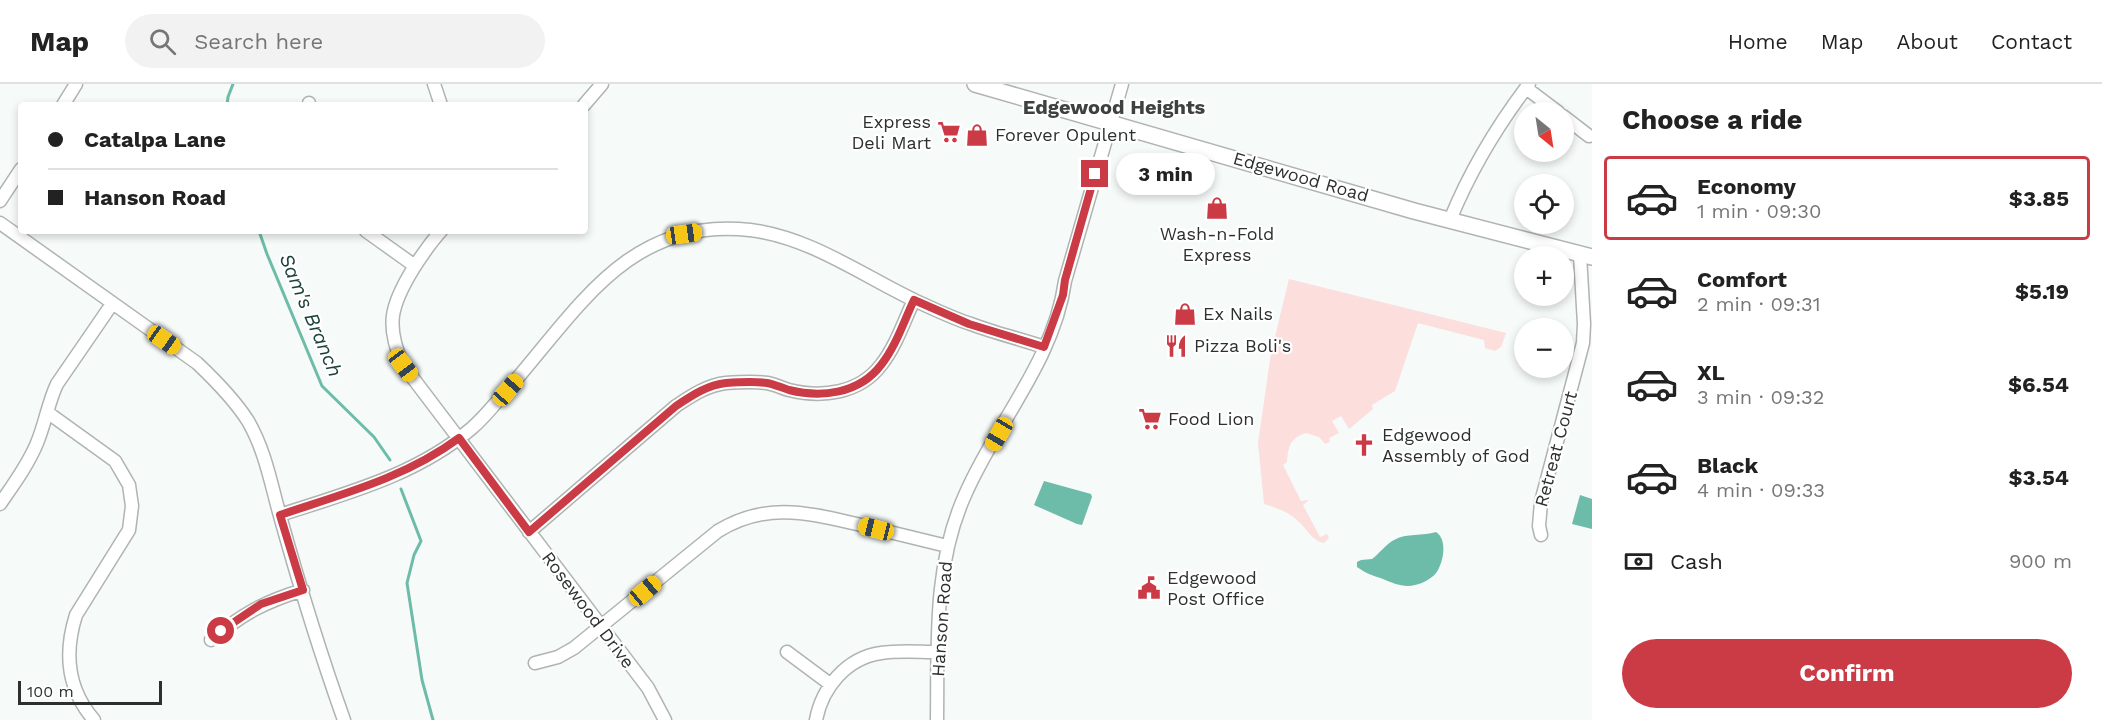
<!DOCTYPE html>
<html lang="en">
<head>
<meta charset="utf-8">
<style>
  :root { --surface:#fff; --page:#f2f2f2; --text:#222; --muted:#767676; --line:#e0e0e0; --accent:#cb3b45 }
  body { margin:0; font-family:"Work Sans",sans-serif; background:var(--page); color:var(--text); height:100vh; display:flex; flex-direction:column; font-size:22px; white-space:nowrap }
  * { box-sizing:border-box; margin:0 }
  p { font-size:20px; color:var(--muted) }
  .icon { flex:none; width:33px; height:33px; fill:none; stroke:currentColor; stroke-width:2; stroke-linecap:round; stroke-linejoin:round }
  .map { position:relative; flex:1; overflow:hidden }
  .side { display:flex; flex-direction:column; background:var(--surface); width:510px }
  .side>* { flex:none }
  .guide { position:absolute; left:18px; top:18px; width:570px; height:132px; border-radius:6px; box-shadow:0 3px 9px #0003; display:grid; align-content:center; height:132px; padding:0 30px; background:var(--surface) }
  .needle { width:39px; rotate:150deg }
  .controls { position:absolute; left:1514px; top:18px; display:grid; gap:12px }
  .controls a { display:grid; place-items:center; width:60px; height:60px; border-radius:50%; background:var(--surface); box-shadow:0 3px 9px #0003; font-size:30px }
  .scale { position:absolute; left:18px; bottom:15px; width:144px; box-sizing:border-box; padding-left:6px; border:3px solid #2e3030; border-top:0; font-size:16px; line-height:21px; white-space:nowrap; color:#2e3030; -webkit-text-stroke:4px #fff; paint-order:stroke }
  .end { position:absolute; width:27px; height:27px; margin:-14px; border:8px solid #cb3b45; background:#fff; box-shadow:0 0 0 3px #fff }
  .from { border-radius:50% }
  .bubble { position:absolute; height:42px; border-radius:21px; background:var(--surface); box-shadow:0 3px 9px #0003; font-size:20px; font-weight:700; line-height:42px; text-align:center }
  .car { position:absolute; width:18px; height:36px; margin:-18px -9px; border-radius:8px; box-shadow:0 0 4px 2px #0007; background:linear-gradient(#f5c518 24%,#345 0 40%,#f5c518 0 76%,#345 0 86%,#f5c518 0) }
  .guide b { display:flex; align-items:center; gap:21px; height:57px; font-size:22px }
  .guide b+b { border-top:2px solid var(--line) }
  .guide i { width:15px; height:15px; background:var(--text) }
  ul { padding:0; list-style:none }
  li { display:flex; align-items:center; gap:18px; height:84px; margin:0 12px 9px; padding:0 18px; border:3px solid transparent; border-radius:6px }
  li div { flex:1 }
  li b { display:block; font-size:22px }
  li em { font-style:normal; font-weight:700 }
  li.selected { border-color:var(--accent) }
  li>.icon { width:54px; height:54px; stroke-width:1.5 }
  h2 { padding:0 30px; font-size:27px; line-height:72px }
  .pay { display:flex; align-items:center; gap:15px; height:66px; padding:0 30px; font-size:22px }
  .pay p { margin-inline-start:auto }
  .button { display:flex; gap:12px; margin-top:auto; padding:12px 30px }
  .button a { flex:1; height:69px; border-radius:36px; background:var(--accent); color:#fff; font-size:24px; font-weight:700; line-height:69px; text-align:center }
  header { display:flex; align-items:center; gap:36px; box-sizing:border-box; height:84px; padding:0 30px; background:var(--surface); border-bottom:2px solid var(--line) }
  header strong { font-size:28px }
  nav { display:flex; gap:33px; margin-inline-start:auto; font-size:21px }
  .search { width:420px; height:54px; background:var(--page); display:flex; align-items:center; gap:15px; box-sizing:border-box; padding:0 21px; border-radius:33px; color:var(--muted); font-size:22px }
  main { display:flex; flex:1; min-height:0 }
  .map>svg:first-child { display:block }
  .green { fill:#fcdedd }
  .water { fill:#6dbca9 }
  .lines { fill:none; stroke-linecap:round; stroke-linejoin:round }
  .stream { stroke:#6dbca9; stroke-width:3 }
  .minor-casing { stroke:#afb4b2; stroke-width:15 }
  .major-casing { stroke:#afb4b2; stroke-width:18 }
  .minor { stroke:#fff; stroke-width:12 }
  .major { stroke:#fff; stroke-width:15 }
  .route { stroke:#cb3b45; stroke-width:8 }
  .labels { text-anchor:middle; stroke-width:4.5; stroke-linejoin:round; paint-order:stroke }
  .poi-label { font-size:18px; fill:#2e3030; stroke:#fff; text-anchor:start }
  .street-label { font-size:18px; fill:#2e3030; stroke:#fff }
  .neighbourhood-label { font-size:20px; font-weight:bold; fill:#3d4140; stroke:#fff }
  .water-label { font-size:20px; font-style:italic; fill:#1c4139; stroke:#fff }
</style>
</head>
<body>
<header>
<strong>Map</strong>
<div class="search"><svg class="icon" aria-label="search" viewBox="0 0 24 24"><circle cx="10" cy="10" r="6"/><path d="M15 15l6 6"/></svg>Search here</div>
<nav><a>Home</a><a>Map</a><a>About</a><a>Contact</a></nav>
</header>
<main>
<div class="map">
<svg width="1592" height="636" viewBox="0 0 1592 636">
  <rect width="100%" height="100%" fill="#f6faf9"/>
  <path class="green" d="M1289,195L1506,249L1501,263L1495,267L1485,264L1484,256L1418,239L1395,307L1372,321L1373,325L1349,345L1341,332L1332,337L1339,349L1329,354L1330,358L1325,360L1319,353L1306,349C1290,354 1288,363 1287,378L1283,381L1301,417L1309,416L1303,421L1320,453L1327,450L1329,454L1324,459C1312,457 1307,445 1299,438C1289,428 1277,424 1264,420L1258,359L1271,269Z"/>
  <path class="water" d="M1044,397L1091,410L1092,413L1082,441L1077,440L1034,421Z
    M1580,411L1592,415V445L1572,440Z
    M1436,448C1447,455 1444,475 1438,486C1435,493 1422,500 1415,501C1403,504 1393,499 1383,495C1374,492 1365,489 1357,483V478L1361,476L1372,475C1379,470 1386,460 1394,456C1406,449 1423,452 1436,448Z"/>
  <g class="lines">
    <path class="stream" d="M227,21L228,13L233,0
      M259,147L267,170L322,302L374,353L390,376
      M401,405L421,457L414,471L407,499L422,596L433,636"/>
    <g class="minor-casing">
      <path id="minor" d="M434,0L441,21
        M1526,4L1558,28
        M309,19V21
        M63,21L76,0
        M584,21L602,0
        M1563,32L1589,52
        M0,117L21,85
        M1450,136C1470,87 1497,42 1529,0
        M0,139L197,279C216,297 234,315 248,337C265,366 271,400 280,432C299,500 320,569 344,636
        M366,147L415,182
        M441,147C430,159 422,171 413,185C391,221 385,241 403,281L648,604L665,636
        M47,328L115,377L129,401L132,422L129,446L76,531C64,569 67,605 94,636
        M0,420C13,401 28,381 37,359C45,340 48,319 57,300L112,220
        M280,431C347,409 417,391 472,344C486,332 497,317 509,304C578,225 630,132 750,146C810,153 863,192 916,217C934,225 952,234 971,240C995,249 1020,255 1044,263
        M529,448L676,322C691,312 707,301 726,299C739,298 754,297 767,299C774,300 782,304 789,306C821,314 859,310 881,281C896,262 904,237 914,216
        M1541,451L1539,442L1541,418L1583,259L1584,240L1580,171
        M211,556C242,530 264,518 303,506
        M787,568L830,600
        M535,579L558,573L574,564L718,447C768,417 808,429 861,441C890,448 919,455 947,462
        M816,636C822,604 846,574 881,569C899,566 919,568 938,568
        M937,636C938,560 933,482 965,411C996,339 1054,277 1065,197L1122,0"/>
    </g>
    <g class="major-casing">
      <path id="major" d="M975,0L1414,127L1592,173"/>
    </g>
    <use href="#minor" class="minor"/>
    <use href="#major" class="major"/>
  </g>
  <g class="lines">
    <path class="route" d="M221,547L261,520L303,506L280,431C342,410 405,394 459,354L529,448L676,322C691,312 707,301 726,299C739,298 754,297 767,299C774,300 782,304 789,306C821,314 859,310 881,281C896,262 904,237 914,216L969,240L1044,263L1063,211L1065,196L1095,90"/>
  </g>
  <defs>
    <g id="supermarket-bare" transform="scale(1.8)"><path d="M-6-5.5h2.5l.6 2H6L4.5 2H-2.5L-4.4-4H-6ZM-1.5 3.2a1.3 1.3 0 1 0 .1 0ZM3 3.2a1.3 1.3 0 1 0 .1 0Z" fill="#cb3b45" stroke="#fff" stroke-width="2.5" paint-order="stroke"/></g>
    <g id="shop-bare" transform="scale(1.8)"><path d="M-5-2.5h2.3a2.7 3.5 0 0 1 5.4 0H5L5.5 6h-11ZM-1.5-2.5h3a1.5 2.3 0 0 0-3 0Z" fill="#cb3b45" stroke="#fff" stroke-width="2.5" paint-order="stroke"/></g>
    <g id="restaurant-bare" transform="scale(1.8)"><path d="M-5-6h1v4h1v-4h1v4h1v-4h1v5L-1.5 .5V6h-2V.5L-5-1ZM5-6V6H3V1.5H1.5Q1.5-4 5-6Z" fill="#cb3b45" stroke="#fff" stroke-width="2.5" paint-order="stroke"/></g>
    <g id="church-bare" transform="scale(1.8)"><path d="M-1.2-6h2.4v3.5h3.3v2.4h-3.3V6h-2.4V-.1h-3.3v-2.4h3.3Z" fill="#cb3b45" stroke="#fff" stroke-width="2.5" paint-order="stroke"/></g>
    <g id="civic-bare" transform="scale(1.8)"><path d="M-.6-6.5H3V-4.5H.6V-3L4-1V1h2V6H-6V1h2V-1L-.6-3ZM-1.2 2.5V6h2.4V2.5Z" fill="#cb3b45" stroke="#fff" stroke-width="2.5" paint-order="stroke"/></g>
  </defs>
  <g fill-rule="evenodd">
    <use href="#supermarket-bare" x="949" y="48"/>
    <use href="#shop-bare" x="977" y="51"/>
    <use href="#shop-bare" x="1217" y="124"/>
    <use href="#shop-bare" x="1185" y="230"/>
    <use href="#restaurant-bare" x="1176" y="262"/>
    <use href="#supermarket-bare" x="1150" y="335"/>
    <use href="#church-bare" x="1364" y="361"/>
    <use href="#civic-bare" x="1149" y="504"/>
  </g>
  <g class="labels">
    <g class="poi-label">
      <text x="931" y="44" text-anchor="end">Express<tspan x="931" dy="21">Deli Mart</tspan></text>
      <text x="995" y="57">Forever Opulent</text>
      <text x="1217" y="156" text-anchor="middle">Wash-n-Fold<tspan x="1217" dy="21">Express</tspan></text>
      <text x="1203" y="236">Ex Nails</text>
      <text x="1194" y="268">Pizza Boli's</text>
      <text x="1168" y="341">Food Lion</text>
      <text x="1382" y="357">Edgewood<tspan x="1382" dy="21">Assembly of God</tspan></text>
      <text x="1167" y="500">Edgewood<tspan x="1167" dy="21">Post Office</tspan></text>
    </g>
    <g class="street-label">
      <text transform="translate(1301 93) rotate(16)" y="6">Edgewood Road</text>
      <text transform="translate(1556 365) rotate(-75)" y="6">Retreat Court</text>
      <text transform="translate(588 526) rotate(53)" y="6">Rosewood Drive</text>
      <text transform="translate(942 535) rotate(-86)" y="6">Hanson Road</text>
    </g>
    <g class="neighbourhood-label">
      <text x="1114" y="30">Edgewood Heights</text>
    </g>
    <g class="water-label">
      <text transform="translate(311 231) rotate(67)" y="7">Sam's Branch</text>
    </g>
  </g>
</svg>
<div class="controls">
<a><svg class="needle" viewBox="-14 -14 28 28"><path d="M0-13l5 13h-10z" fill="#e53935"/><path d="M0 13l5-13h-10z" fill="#767676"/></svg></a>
<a><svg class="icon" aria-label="locate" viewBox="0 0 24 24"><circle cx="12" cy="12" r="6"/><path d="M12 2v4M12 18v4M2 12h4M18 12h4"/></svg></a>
<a>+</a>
<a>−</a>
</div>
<div class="scale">100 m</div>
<i class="end from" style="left:221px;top:547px"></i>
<i class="end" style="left:1095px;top:90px"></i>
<div class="bubble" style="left:1116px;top:69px;width:99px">3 min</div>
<i class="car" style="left:684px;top:150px;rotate:82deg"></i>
<i class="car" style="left:164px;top:256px;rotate:125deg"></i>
<i class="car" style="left:403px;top:281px;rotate:143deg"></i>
<i class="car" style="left:508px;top:306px;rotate:41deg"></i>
<i class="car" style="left:999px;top:350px;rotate:210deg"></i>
<i class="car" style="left:876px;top:445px;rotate:284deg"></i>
<i class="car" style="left:645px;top:507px;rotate:50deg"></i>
<div class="guide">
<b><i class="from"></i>Catalpa Lane</b>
<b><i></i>Hanson Road</b>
</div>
</div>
<section class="side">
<h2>Choose a ride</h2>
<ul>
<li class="selected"><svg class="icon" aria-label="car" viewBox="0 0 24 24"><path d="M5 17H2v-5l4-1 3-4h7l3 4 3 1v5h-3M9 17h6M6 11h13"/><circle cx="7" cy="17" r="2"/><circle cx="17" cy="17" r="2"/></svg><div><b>Economy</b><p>1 min · 09:30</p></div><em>$3.85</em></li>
<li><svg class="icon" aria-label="car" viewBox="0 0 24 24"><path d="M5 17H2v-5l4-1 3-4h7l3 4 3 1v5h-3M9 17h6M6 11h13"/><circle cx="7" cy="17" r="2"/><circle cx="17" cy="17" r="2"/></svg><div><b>Comfort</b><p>2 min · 09:31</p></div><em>$5.19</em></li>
<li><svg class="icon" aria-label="car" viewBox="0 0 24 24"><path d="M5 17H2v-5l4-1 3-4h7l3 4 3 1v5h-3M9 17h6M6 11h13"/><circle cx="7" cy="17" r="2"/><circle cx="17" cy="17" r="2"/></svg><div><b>XL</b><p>3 min · 09:32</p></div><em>$6.54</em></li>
<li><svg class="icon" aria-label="car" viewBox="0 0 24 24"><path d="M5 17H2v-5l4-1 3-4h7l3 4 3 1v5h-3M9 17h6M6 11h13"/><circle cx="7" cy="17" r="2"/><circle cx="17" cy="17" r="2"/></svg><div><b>Black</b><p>4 min · 09:33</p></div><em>$3.54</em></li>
</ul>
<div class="pay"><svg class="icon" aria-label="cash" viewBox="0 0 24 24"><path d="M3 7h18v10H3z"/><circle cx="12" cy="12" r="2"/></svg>Cash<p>900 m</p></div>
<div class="button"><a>Confirm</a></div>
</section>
</main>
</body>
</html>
